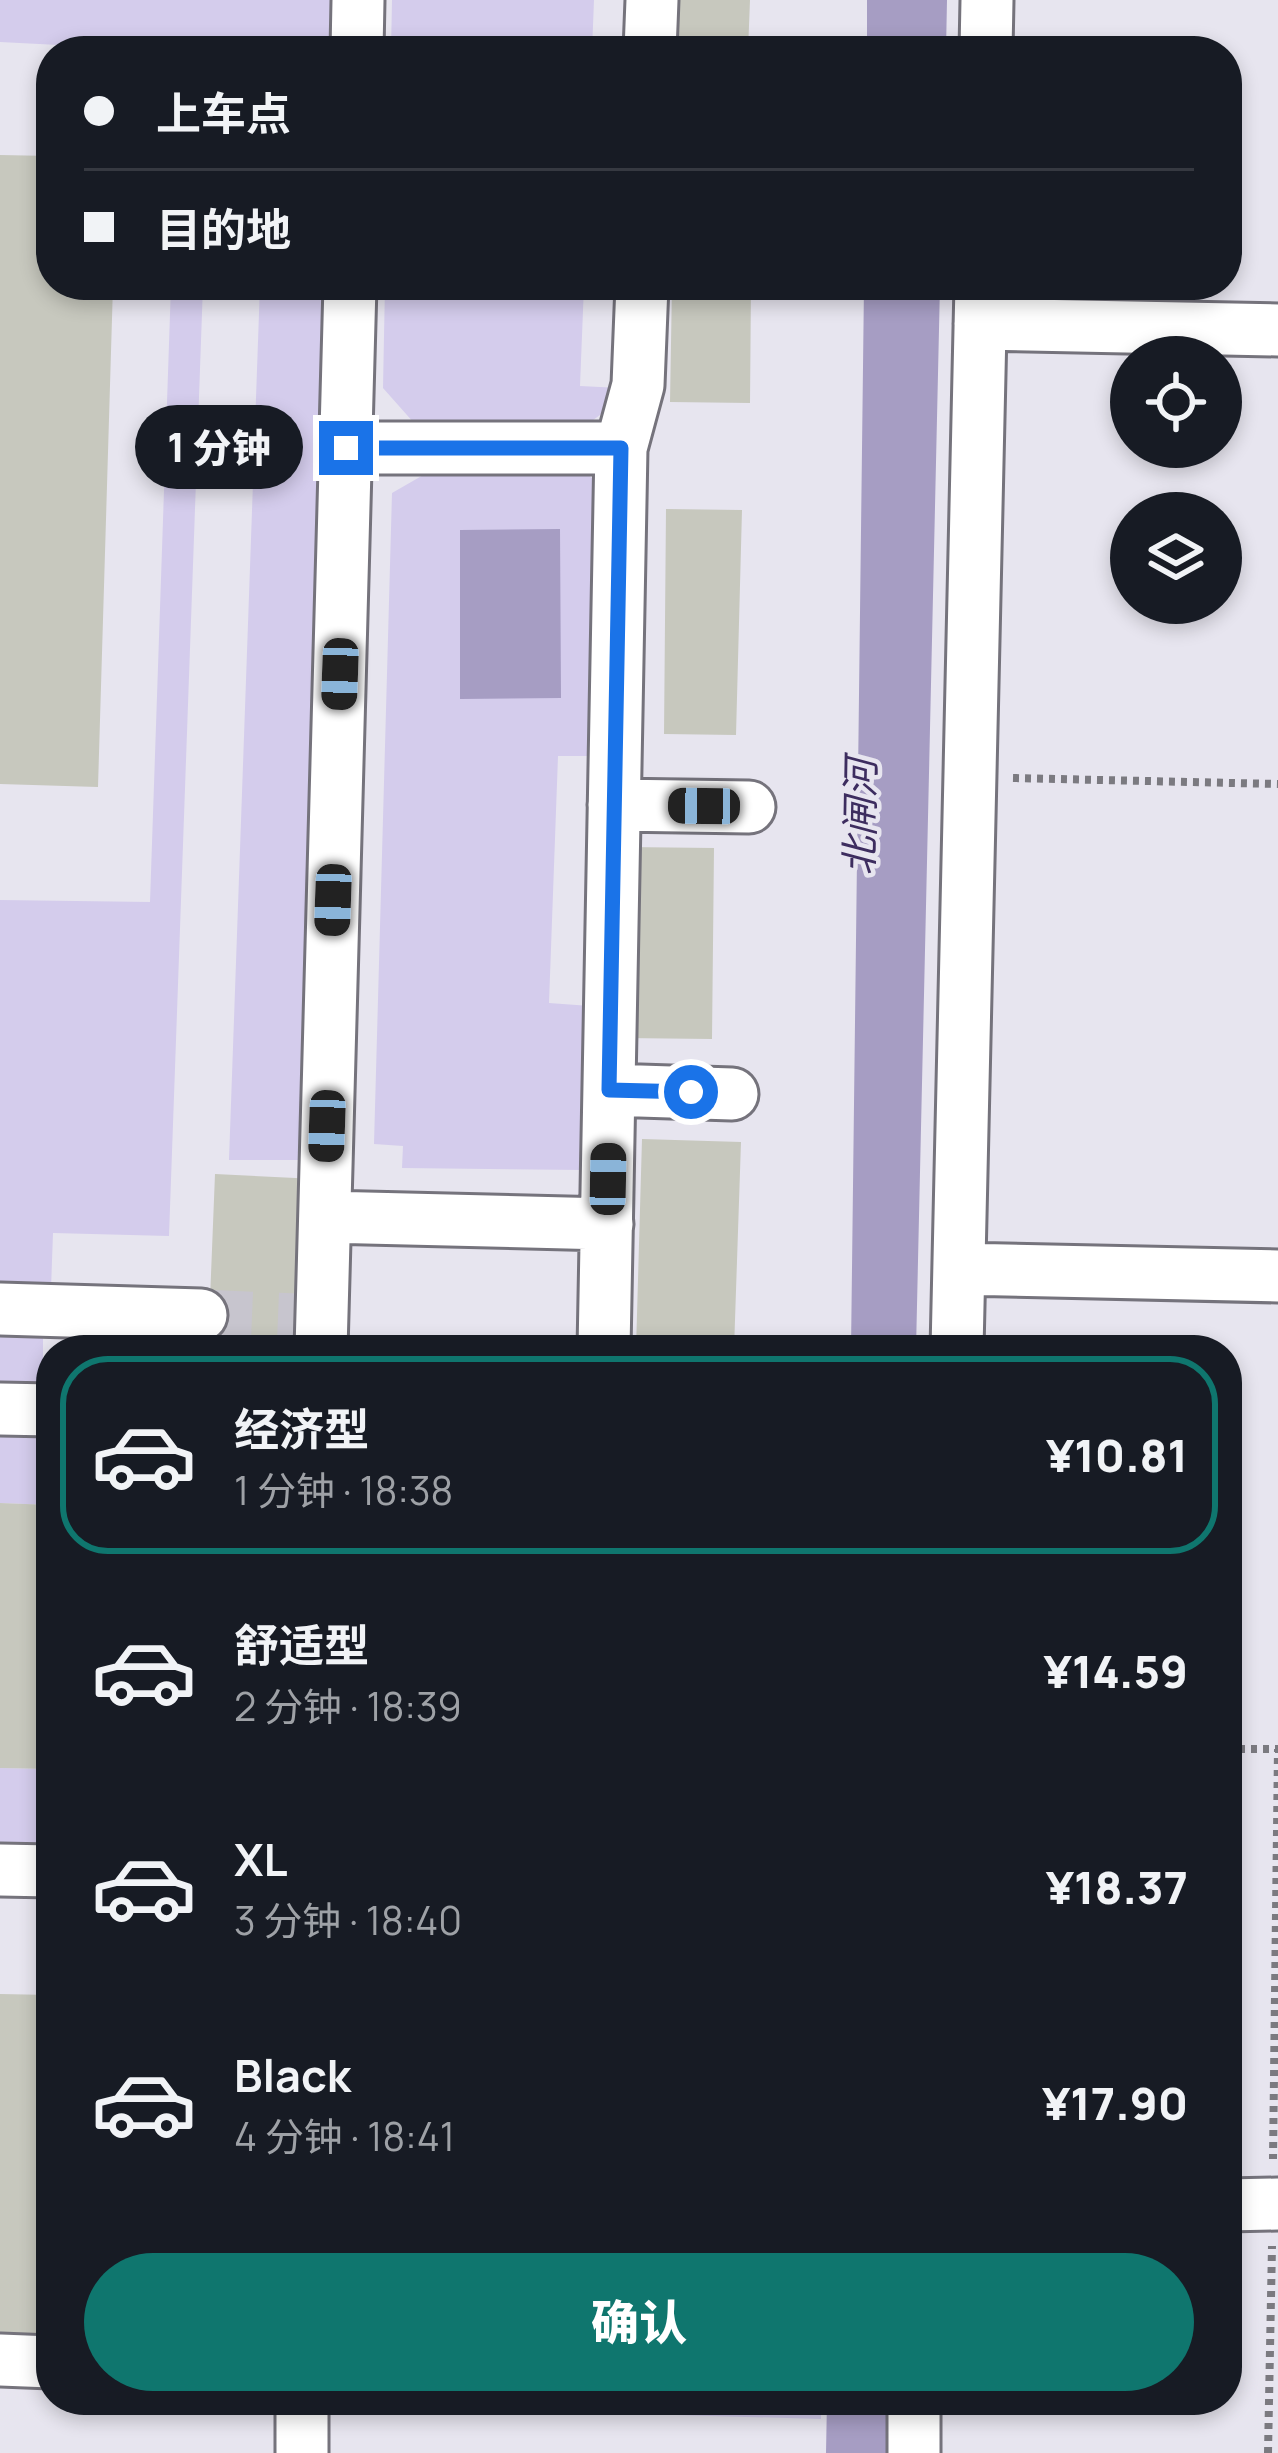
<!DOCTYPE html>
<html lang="zh">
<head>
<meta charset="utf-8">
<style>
  :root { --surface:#171b24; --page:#242831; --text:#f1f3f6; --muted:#9ea1a6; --line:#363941; --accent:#0f766e }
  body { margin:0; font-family:Manrope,"Noto Sans SC",sans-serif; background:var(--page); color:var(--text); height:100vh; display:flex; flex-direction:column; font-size:45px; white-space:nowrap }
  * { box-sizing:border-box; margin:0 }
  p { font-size:39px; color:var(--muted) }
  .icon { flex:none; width:66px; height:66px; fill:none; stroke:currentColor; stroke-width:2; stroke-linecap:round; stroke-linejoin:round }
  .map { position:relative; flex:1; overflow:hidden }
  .sheet { position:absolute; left:36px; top:1335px; width:1206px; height:1080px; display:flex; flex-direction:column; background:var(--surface); border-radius:48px; box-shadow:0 6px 18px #0003 }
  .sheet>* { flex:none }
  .banner { position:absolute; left:36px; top:36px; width:1206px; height:264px; border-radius:48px; box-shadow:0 6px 18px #0003; display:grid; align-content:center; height:264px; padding:0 48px; background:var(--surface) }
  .controls { position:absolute; left:1110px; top:336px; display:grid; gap:24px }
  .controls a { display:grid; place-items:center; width:132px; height:132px; border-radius:50%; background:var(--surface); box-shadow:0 6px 18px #0003; font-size:60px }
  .end { position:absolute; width:54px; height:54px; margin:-27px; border:15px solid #1a73e8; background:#fff; box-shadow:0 0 0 6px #fff }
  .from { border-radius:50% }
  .bubble { position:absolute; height:84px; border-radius:42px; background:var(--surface); box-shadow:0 6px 18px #0003; font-size:39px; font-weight:800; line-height:84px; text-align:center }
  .car { position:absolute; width:36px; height:72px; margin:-36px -18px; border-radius:15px; box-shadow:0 0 9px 3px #0007; background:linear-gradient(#222 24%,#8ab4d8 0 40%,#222 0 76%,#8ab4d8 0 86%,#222 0) }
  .banner b { display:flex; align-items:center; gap:42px; height:114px; font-size:45px }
  .banner b+b { border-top:3px solid var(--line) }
  .banner i { width:30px; height:30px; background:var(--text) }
  ul { padding:21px 0 0; list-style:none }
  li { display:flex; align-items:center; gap:36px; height:198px; margin:0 24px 18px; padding:0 24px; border:6px solid transparent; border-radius:48px }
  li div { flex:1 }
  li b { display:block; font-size:45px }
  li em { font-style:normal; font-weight:800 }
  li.selected { border-color:var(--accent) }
  li>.icon { width:108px; height:108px; stroke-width:1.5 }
  .button { display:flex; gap:24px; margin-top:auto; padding:24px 48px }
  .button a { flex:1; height:138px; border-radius:72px; background:var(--accent); color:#fff; font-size:48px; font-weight:800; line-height:138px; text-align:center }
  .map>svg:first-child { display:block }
  .green { fill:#d4ccec }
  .water { fill:#a69dc3 }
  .building { fill:#c7c8be }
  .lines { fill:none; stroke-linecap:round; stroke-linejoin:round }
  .minor-tunnel { stroke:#c7c5ce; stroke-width:51; stroke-dasharray:51 26; stroke-linecap:butt }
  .minor-casing { stroke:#75737c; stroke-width:57 }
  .path { stroke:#7b7a80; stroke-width:8; stroke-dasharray:6 6; stroke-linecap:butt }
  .minor { stroke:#fff; stroke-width:51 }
  .route { stroke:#1a73e8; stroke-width:15 }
  .labels { text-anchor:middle; stroke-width:9; stroke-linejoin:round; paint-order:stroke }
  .water-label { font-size:39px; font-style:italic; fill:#3d2d5f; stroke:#e7e5ef }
</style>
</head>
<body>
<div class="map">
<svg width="1278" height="2453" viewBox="0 0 1278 2453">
  <rect width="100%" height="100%" fill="#e7e5ef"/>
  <path class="green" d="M0,0H337L335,51H175L0,42Z
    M392,0H594L592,51H391Z
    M171,285H203L169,1236L53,1233L51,1289L0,1287V900L150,902Z
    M260,285H328L300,1160H229Z
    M385,285H584L580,386L620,388L600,415L578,431L422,432L383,388Z
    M572,461L608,492L598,756H558L549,1003L590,1006L584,1170L402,1168L403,1146L374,1144L392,493L439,466Z
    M0,1334L43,1336V1377L51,1378V1393L0,1391Z
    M0,1424L51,1426V1505L0,1503Z
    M0,1768L51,1769V1850H0Z
    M390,2400H821V2419L390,2407Z"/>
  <path class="water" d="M867,0H947L946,51H867Z
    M864,285H940L916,1350H851Z
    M560,529L561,698L460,699V530Z
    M827,2400H891L889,2453H826Z"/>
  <path class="building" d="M675,0H750L748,51L674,50Z
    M0,155L51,156V285H113L98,787L0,784Z
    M672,285H751L750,403L670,402Z
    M666,509L742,510L736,735L664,734Z
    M626,847L714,848L712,1039L623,1038Z
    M642,1139L741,1142L734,1350H636Z
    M215,1174L316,1179L311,1350H208Z
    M0,1503L51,1505V1769L0,1768Z
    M0,1994L51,1995V2342L0,2341Z"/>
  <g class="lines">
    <path class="minor-tunnel" d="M201,1315L322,1320"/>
    <g class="minor-casing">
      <path id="minor" d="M357,51L358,0
        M650,51L652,0
        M986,51L987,0
        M980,324L1278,330
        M346,448H621
        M614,805L749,807
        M609,1090L732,1094
        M325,1217L607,1224
        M959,1269L1278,1276
        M0,1309L201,1315
        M321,1350L350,285
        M604,1350L621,448L638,385L642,285
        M957,1350L981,285
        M0,1409L51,1410
        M0,1870L51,1871
        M1227,2205L1278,2204
        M0,2360L51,2362
        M302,2453V2400
        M914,2453V2400"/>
    </g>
    <path class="path" d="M1013,778L1278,784
      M1227,1749H1278L1273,2159
      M1268,2453L1272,2246"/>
    <use href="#minor" class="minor"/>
  </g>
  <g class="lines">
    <path class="route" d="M346,448H621L609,1090L691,1092"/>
  </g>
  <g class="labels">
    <g class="water-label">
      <text transform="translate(860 817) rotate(-89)" y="14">北闸河</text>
    </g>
  </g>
</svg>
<div class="controls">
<a><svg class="icon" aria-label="locate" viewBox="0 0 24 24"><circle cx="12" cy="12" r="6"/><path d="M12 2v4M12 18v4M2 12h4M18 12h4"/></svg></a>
<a><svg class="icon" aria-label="layers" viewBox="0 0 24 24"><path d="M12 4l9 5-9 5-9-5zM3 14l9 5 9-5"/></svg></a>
</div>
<i class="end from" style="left:691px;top:1092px"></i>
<i class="end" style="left:346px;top:448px"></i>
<div class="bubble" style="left:135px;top:405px;width:168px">1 分钟</div>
<i class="car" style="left:340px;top:674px;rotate:182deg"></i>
<i class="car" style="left:704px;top:806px;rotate:271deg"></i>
<i class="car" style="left:333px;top:900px;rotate:182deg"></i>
<i class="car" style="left:327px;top:1126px;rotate:182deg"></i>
<i class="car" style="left:608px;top:1179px;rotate:1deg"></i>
<div class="banner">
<b><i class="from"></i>上车点</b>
<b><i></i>目的地</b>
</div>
<section class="sheet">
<ul>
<li class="selected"><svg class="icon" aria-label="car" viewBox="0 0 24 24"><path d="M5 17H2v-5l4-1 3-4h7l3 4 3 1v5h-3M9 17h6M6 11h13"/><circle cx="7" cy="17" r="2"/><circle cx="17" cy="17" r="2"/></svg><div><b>经济型</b><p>1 分钟 · 18:38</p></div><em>¥10.81</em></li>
<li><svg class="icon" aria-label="car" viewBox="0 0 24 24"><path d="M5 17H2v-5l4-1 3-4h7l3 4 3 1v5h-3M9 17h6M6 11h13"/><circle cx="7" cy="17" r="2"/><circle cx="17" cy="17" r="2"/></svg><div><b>舒适型</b><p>2 分钟 · 18:39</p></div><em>¥14.59</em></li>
<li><svg class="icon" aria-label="car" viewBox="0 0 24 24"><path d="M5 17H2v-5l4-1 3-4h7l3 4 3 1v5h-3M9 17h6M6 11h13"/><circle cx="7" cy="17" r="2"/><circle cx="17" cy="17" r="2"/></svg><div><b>XL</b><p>3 分钟 · 18:40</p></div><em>¥18.37</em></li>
<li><svg class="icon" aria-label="car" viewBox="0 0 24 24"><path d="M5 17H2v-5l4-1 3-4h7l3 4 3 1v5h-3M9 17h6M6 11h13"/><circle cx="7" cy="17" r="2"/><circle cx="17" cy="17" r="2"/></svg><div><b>Black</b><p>4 分钟 · 18:41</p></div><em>¥17.90</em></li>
</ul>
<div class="button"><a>确认</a></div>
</section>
</div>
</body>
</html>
